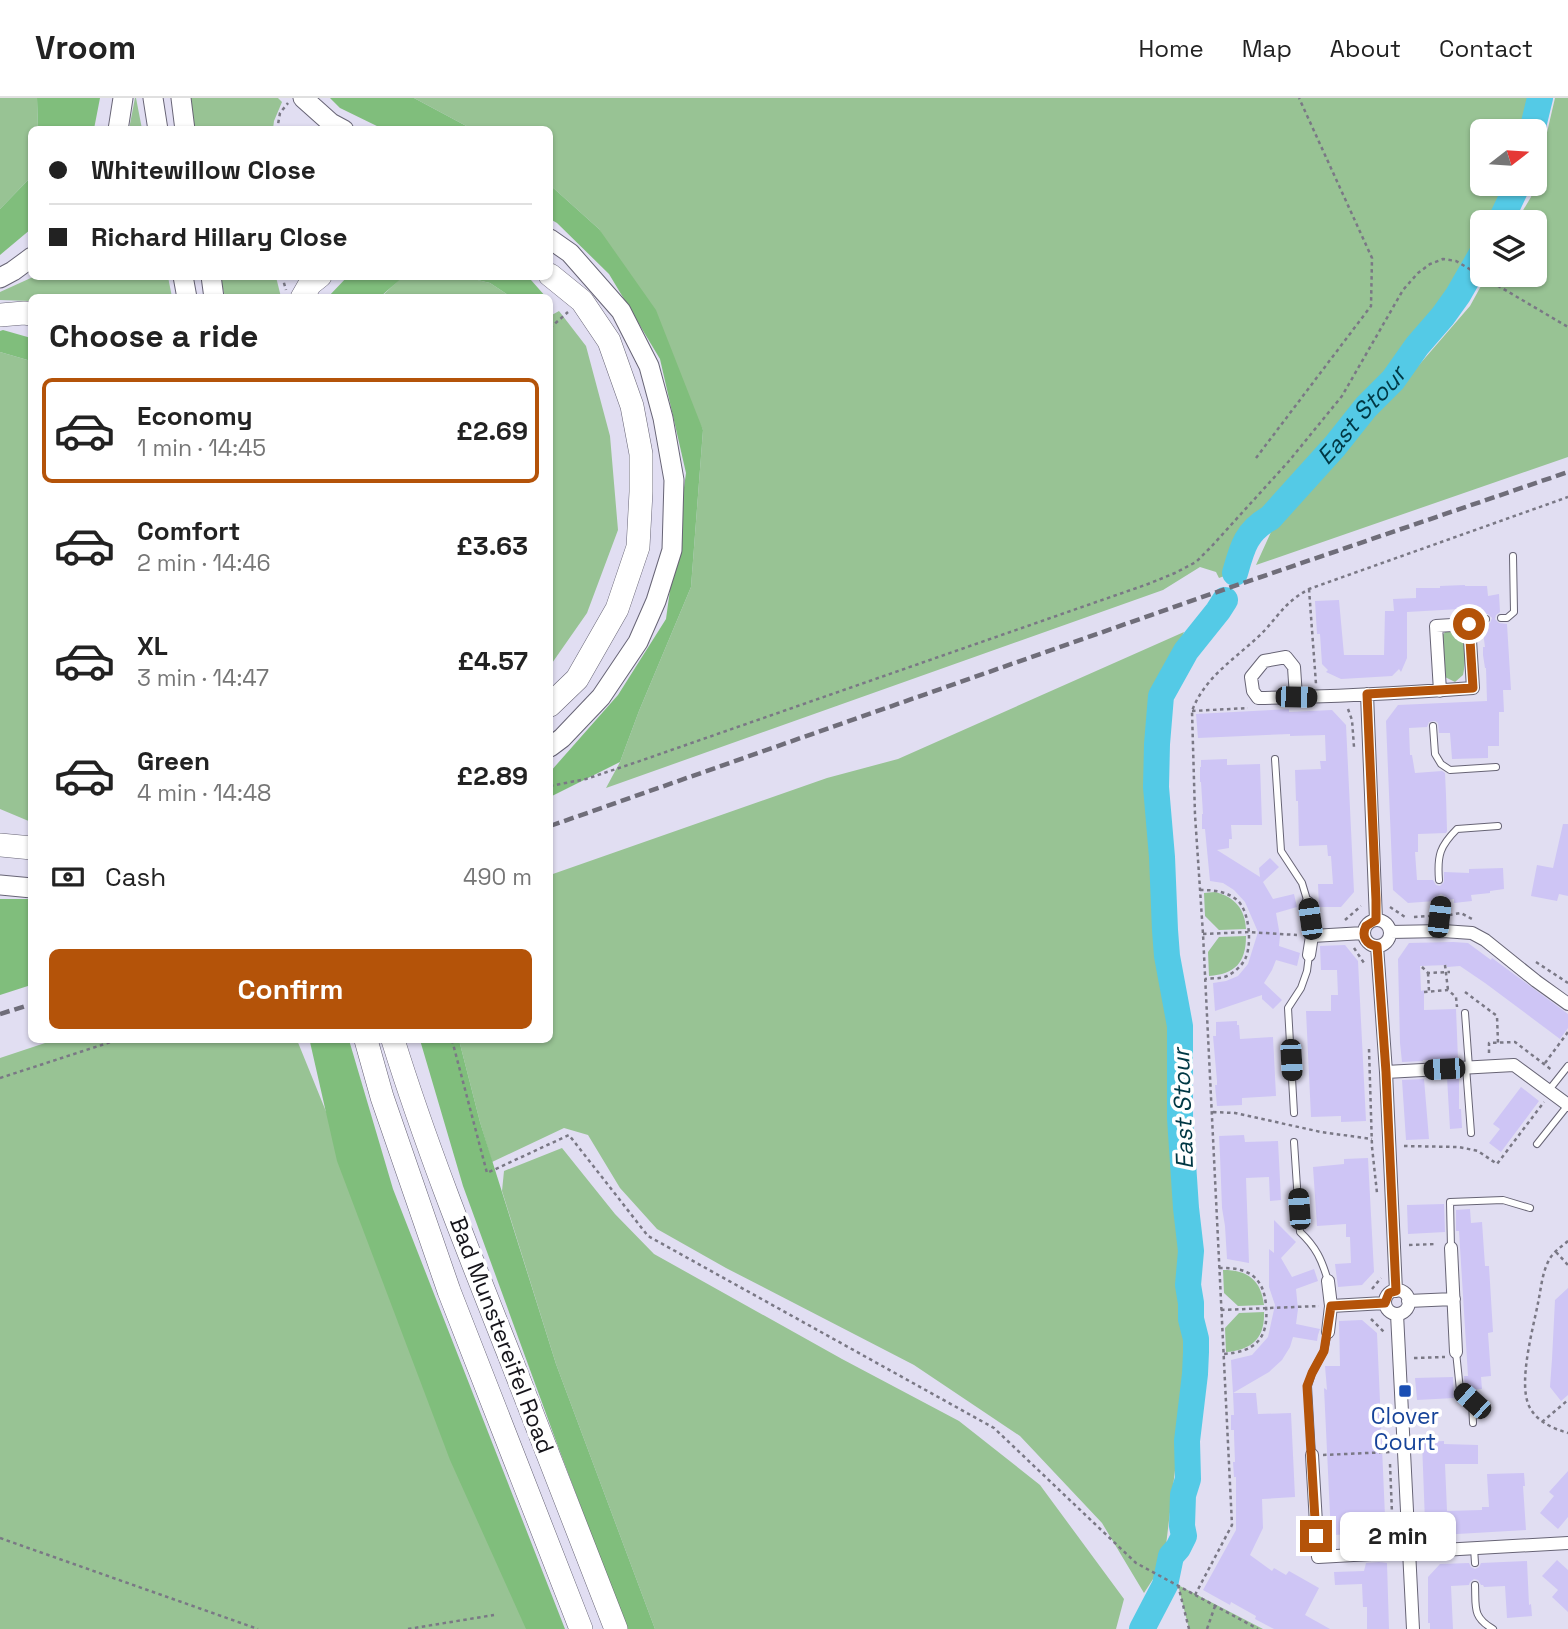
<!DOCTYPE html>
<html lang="en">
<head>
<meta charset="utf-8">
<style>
  :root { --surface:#fff; --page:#f2f2f2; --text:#222; --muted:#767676; --line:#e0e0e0; --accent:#b45309 }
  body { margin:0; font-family:"Space Grotesk",sans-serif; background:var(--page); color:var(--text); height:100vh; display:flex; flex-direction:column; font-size:26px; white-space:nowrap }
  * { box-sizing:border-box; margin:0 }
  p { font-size:23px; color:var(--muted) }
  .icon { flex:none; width:38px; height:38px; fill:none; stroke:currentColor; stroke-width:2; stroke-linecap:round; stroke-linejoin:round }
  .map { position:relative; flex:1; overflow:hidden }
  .side { position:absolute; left:28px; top:196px; width:525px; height:749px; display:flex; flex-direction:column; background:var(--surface); border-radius:10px; box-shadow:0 2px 5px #0004 }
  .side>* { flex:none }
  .top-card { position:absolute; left:28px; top:28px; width:525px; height:154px; border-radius:10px; box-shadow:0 2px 5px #0004; display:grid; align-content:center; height:154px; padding:0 21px; background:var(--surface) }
  .needle { width:46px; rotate:73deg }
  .controls { position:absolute; left:1470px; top:21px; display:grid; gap:14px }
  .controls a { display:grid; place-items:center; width:77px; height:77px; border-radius:10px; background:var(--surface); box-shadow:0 2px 5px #0004; font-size:35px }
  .end { position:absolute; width:32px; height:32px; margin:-16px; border:9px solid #b45309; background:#fff; box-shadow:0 0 0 4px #fff }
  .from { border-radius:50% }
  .bubble { position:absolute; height:49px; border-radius:10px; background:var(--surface); box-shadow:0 2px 5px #0004; font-size:23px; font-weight:700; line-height:49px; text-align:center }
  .car { position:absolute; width:21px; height:42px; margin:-21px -10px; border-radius:9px; box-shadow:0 0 5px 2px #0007; background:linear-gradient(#222 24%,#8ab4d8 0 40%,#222 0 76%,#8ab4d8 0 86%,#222 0) }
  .top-card b { display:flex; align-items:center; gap:24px; height:66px; font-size:26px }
  .top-card b+b { border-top:2px solid var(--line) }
  .top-card i { width:18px; height:18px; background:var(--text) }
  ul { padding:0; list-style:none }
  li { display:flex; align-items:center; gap:21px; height:105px; margin:0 14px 10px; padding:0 7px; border:4px solid transparent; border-radius:10px }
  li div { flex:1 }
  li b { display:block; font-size:26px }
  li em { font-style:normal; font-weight:700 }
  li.current { border-color:var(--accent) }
  li>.icon { width:63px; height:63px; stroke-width:1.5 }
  h2 { padding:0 21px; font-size:32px; line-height:84px }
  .pay { display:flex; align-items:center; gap:18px; height:77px; padding:0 21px; font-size:26px }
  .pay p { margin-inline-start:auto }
  .primary-button { display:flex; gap:14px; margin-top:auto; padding:14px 21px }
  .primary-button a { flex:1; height:80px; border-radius:10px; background:var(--accent); color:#fff; font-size:28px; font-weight:700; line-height:80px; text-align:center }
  header { display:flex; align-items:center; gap:42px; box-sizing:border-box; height:98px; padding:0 35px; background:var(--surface); border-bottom:2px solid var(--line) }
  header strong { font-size:33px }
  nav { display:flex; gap:38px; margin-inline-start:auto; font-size:24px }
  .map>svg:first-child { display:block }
  .green { fill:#98c394 }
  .forest { fill:#80be7c }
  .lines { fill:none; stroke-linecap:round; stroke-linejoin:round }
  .river { stroke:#54cae6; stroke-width:26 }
  .building { fill:#cec5f5 }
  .lane-casing { stroke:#676475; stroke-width:8 }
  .street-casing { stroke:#676475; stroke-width:14 }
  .primary-casing { stroke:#676475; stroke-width:21 }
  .highway-casing { stroke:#676475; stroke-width:24 }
  .path { stroke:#7a7885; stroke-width:2.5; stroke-dasharray:3.5 3.5; stroke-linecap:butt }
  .lane { stroke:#fff; stroke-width:6 }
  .street { stroke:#fff; stroke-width:12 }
  .primary { stroke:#fff; stroke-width:19 }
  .highway { stroke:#fff; stroke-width:23 }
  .rail { stroke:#6f6d79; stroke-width:4.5; stroke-dasharray:10 5; stroke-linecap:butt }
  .route { stroke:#b45309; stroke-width:9 }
  .transit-dot { fill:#1a4fb4; stroke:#fff; stroke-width:2.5 }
  .labels { text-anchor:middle; stroke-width:7; stroke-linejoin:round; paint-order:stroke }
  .street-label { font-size:23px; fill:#15141a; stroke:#fff }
  .transit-label { font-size:23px; fill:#164399; stroke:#fff }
  .water-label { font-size:24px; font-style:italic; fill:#003844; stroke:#fff }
</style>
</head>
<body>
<header>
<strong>Vroom</strong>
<nav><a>Home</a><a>Map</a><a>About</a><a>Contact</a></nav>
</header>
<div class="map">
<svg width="1568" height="1531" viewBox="0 0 1568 1531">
  <rect width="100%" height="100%" fill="#e1def2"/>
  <path class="green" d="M0,0H37L38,31L32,32L31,79L0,111Z
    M135,0H136L142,31H129Z
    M190,0H278L282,4L274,23L273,31L194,32Z
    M414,0H1531L1525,33H1482V86H1511L1495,124H1482V144L1453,194L1350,322L1269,411L1253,422L1239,449L1227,477L1219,480L1216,474L1200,469L1163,492L606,690L620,664L639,613L691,489L703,332L599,131L550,87V32L472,31Z
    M1555,0H1568V359L1256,467L1271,434L1406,282L1470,208L1487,177H1535V124H1516L1531,99L1535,86Z
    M403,178L465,179L490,185L511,199L380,200Z
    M33,179H168L172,199L32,200L31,203L0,202V194Z
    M220,179H276L281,199H225Z
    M559,213L586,248L610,338L618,432L587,515L550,568V218Z
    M0,254L31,263V724L0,711Z
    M1456,532C1467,542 1466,562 1463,577L1455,584L1445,579L1440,540L1446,533Z
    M1184,534L1146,627L1163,894L1173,933L1170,1025L1186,1243L1185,1289L1164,1464L1144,1495L1102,1425L1020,1338L914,1267L726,1170L657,1131L620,1090L588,1037L564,1030L492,1064L480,1024L459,942H550V777L827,680L898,661Z
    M1215,794C1235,799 1245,811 1246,831L1219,832L1205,818L1204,795Z
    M1246,838C1246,865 1235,876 1209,878L1208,854L1219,839Z
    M54,942H297L536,1531H0V960Z
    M562,1050L615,1116L654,1156L842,1261L959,1323L1040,1387L1124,1501L1116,1531H655L556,1266L502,1093L504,1073Z
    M1223,1172C1248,1172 1261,1182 1264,1207L1238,1208L1224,1195Z
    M1264,1214C1265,1241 1251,1252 1226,1254L1225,1230L1239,1215Z
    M1178,1487L1263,1531H1189Z"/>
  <path class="forest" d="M37,0H100L94,31H38Z
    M330,0H414L472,31H383L340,10Z
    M31,79V131L0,157V111Z
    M550,87L599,131L656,212L703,332L691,489L639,613L620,664L550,699V674L618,597L666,521L686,375L660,261L609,176L557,125L550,121Z
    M348,178H403V179L380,199H328Z
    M465,179H524L531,182L546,199H511L490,185Z
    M3,232L31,240V263L0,254V233Z
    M0,801H32L31,887L0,897Z
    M323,942H349L393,1091L565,1531H526L450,1362L337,1063L310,944Z
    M420,942H459L480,1024L556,1266L655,1531H627L556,1343L463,1088Z"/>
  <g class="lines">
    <g class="river">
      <path d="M1532,33L1540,0"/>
      <path d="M1500,124L1518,86"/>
      <path id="s1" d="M1235,475C1242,450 1246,433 1270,420L1335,348L1366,309L1393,282L1417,248L1443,218L1458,197L1482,155"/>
      <path d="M1142,1531L1165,1487L1171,1458L1178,1450L1184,1438L1182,1428L1183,1397L1188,1381L1187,1343L1195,1276L1196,1254V1241L1191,1221V1205L1188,1187L1191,1153L1186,1110L1180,1020V928L1167,858L1165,832L1162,759L1156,689L1157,646L1161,598L1186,553L1218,513L1225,502"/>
    </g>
  </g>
  <path class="building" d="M1465,487V488H1487L1488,498L1499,496L1500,514L1496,517L1495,521L1499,525L1507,526L1511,592H1503L1504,614H1499V648H1488V660L1452,661L1450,635H1439L1438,625L1435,623L1429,624L1427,629L1409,630L1410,657H1412L1415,675L1442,673L1445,675L1446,697L1447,733L1446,735L1418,736V754H1415L1417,782H1433L1436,787L1440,788L1444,784V774L1469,775V771L1503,770L1504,791L1490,793V795L1471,797L1472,803L1454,805V801L1447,802L1445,798L1441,796L1437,798L1435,803L1408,805L1393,792L1386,623L1398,607L1487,603L1486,570H1485L1483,557V549H1485L1482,527L1490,525L1492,520L1488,516H1481V511L1477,510L1407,514V560L1401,574L1399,571L1392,578L1341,581L1326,574L1328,572L1322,566L1320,536H1317L1315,503L1339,502L1344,557H1384L1385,513H1394L1393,501L1416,500V490H1440V488Z
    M1289,611V614L1332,612L1346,627L1354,794L1341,809H1319L1318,786H1333L1331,758H1328L1327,747L1299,748L1298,703H1296L1295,672L1321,671L1320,663H1326L1325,637L1290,638V636L1198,640L1196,616Z
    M1227,661V667L1260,666L1262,727H1231L1232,741H1229V750L1217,752L1260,779L1259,770L1270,760L1279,769L1263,784L1273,801L1294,796L1297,809L1276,815L1280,838L1279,848L1300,855L1297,868L1276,862L1272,872L1264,885L1282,902L1273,911L1262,901V897L1215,913L1213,885L1226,883L1238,878L1248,866L1258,834L1245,804L1234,792L1223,785L1210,783L1205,731H1202V716H1203L1201,684H1200V669H1201V662Z
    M1563,726H1568V798L1559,796L1557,803L1531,798L1537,767L1553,770Z
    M1453,844L1468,845L1491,862L1492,860L1568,916V930L1560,941L1485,885L1460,868L1447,869V867L1420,868L1421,893L1424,892V912L1456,911L1458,961L1423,962V963L1402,964L1400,945L1398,861L1409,845Z
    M1345,847L1358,863L1366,1023L1341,1024V1018L1311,1019L1306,913H1331V897H1338L1337,872H1321L1320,848Z
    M1237,923V927H1239L1240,941L1273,939L1276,998L1242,1000V1007L1217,1008L1215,987H1217V983L1213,938H1216V924Z
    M1447,979H1459V1011H1461L1462,1030L1450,1031Z
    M1424,981L1429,1041L1406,1042L1402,982Z
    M1521,989L1539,1003L1501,1054L1489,1045L1500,1031L1493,1026Z
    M1244,1037L1245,1044L1278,1043L1281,1102L1270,1103L1269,1079L1246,1080L1249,1165L1227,1161L1225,1128L1222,1110L1220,1057L1219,1038Z
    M1368,1060L1374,1174L1362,1187L1338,1189L1335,1166L1351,1165L1350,1139H1346V1126L1317,1128L1313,1069L1344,1066V1061Z
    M1444,1106L1445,1134L1408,1136L1407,1107Z
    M1470,1111L1471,1125L1482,1124L1485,1168H1489L1493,1234L1488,1235L1491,1278L1481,1279L1482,1291L1468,1292L1465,1289L1464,1278H1468L1459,1133H1456V1112Z
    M1274,1122L1296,1144L1281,1160L1292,1179L1314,1171L1318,1183L1296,1191L1298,1211L1296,1226L1320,1231L1318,1237L1317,1243L1293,1239L1290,1249L1282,1262L1269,1274L1233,1295L1231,1262L1252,1257L1268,1239L1275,1207L1269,1189V1151L1274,1155Z
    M1568,1190V1297L1561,1303L1550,1289L1552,1261L1555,1202Z
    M1362,1222L1377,1235L1386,1441H1378L1379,1447L1365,1448L1362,1436L1331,1437L1324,1290L1327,1292L1325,1268H1340L1339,1223Z
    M1453,1279L1454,1300L1417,1302L1415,1280Z
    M1233,1295H1256L1258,1316L1291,1315L1295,1399L1262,1401L1263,1430L1250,1457L1272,1473L1274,1470L1286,1477L1289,1473L1319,1490L1305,1517L1330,1531H1274L1255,1521L1256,1518L1231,1504L1230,1507L1203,1492L1236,1432V1379H1234L1233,1364H1235L1234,1337V1332H1231V1317H1234Z
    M1444,1343V1346L1478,1347V1366H1445L1447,1413L1482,1412V1409H1489L1487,1376L1524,1375L1525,1388H1523L1526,1432L1440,1437L1425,1424L1422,1344Z
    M1568,1373V1419L1558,1431L1540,1415L1554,1398L1549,1394Z
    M1557,1462L1568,1472V1514L1552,1499L1558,1492L1542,1478Z
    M1527,1463L1529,1507L1531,1506L1532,1518L1507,1520L1505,1488L1484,1489L1483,1487H1481L1478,1482L1474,1481L1470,1484L1469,1487L1451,1488L1453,1531H1430V1525H1428V1479L1440,1466L1469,1465L1471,1469L1475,1471L1479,1469L1481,1465Z
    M1379,1464L1387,1465L1389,1531H1367V1509H1363L1362,1486L1335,1487L1334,1474L1364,1473L1366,1465Z"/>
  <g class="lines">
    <g class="lane-casing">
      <path id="lane" d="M1501,520H1507L1514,514L1513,458
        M1469,526L1475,522L1486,521
        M1433,628L1435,656L1441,666L1450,672L1496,669
        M1275,661L1281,753L1302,785L1308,805
        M1439,782C1437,757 1440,748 1457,731L1498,728
        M1441,802L1439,819L1443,833
        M1465,915L1469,969
        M1466,969L1471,1035
        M1549,992L1568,968
        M1294,1015L1288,910L1301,890L1307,873L1309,857
        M1294,1044L1300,1134C1316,1149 1322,1162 1328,1183
        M1537,1046L1568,1007
        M1451,1150L1450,1104L1503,1102L1530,1110
        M1456,1254L1460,1292L1472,1303L1473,1325
        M1312,1357L1308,1288L1312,1275L1324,1253L1328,1234
        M1474,1450L1475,1465
        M1475,1487C1476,1509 1472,1519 1493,1531"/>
    </g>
    <g class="street-casing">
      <path id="street" d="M1367,596L1376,822
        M1296,599L1294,569L1286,559L1264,563L1251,579L1253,593L1258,600C1330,599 1401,595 1473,590L1469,526L1436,528L1440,593
        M1308,805L1312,838L1309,857
        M1364 835a13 13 0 1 1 26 0a13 13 0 1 1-26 0Z
        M1390,834L1443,833L1472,835L1485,842L1536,883L1568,906
        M1312,838L1364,835
        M1377,848L1386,974L1396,1193
        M1386,974L1514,967L1568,1007
        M1451,1150L1456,1254
        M1328,1183L1331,1208L1328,1234
        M1385 1204a12 12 0 1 1 24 0a12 12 0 1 1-24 0Z
        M1408,1203L1454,1201
        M1331,1208L1385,1205
        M1397,1216L1413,1531
        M1312,1357L1318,1459L1568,1445"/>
    </g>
    <g class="primary-casing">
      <path id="primary" d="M153,0L158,32
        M181,0L185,32
        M303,0L331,25L344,32
        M118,32L123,0
        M550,141L570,155L621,213L649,268L663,320L674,382L672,452L656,503L638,544L601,599L562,640L550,649
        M183,178L187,200
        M211,178L214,200
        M0,180L13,173L32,159
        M0,787L32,790"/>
    </g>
    <g class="highway-casing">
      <path id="highway" d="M550,177L582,203L609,243L632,308L641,356V394L638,449L617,511L577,581L550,607
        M302,200L310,186L320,178
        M0,217L24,215L32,216
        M0,747L32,750
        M366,942L382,999L449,1193L581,1531
        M393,942C427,1051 470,1158 512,1264C547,1353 582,1442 616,1531"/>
    </g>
    <path class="path" d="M277,32L280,15L288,5
      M282,178L286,192
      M550,230L568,214
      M1256,360L1371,208L1372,160L1299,0
      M1309,491L1316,586
      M1348,611L1352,622L1354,649
      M1192,613L1248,610
      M550,688L586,681L637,664L1148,486L1175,475L1196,464L1211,449L1289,363L1342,298L1403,192L1418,175L1430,166L1443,161L1456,163L1568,229
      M1200,792C1213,792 1226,793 1237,802C1249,812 1252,844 1246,859C1243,867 1234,875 1227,878C1220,881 1212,880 1205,881
      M1390,809L1405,819
      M1449,817L1461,815L1472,821
      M1414,819L1429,818
      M1345,822L1361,808
      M1203,836L1248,834L1297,837
      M1354,850L1364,865
      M1536,864L1568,885
      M1445,867L1448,892
      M1422,869L1428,875L1450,874
      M1428,875L1429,893
      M1424,894L1448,892L1456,899L1457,909
      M1465,894L1497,918L1498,945
      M452,942L487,1075L569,1037L648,1138L994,1330L1136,1465L1258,1531
      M1369,951L1372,1049L1377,1095
      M1489,955V945L1515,944L1553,973
      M1545,965L1568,934
      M0,980L117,942
      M1213,1014L1235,1015L1321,1034L1372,1041
      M1404,1048L1459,1049L1478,1053L1497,1066L1544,1004
      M1568,1143C1561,1149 1553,1154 1549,1162C1542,1175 1541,1191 1538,1205C1533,1231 1518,1284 1529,1308C1537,1324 1552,1330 1568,1335
      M1409,1147L1437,1146
      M1556,1154L1568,1167
      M1219,1170C1247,1169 1264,1178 1266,1208C1269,1241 1255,1254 1223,1256
      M1372,1191L1381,1180
      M1221,1212L1319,1208
      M1371,1221L1384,1234
      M1414,1260L1445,1259
      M1542,1324L1568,1302
      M1323,1357L1390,1354
      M1390,1366L1393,1440
      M0,1440L258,1531
      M1178,1487L1189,1531
      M1195,1497L1232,1427L1203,836L1195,717L1192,613C1205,577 1240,558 1265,532C1282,513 1286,504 1309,491L1568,399
      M408,1531L494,1517
      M1207,1531L1215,1508"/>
    <use href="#lane" class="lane"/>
    <use href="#street" class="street"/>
    <use href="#primary" class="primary"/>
    <use href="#highway" class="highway"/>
    <path class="rail" d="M550,728L1211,496L1568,374
      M0,916L32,906"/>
  </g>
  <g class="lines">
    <path class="route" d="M1316,1438L1307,1288L1312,1275L1324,1253L1331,1208L1385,1205L1389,1195L1396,1193L1386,974L1377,848C1366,847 1361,838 1366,828L1376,822V802L1367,596L1473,590L1469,526"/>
  </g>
  <rect class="transit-dot" x="1398" y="1286" width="14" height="14" rx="3.5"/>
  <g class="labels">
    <g class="street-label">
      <text transform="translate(502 1237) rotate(69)" y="8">Bad Munstereifel Road</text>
    </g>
    <g class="transit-label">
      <text x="1405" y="1326">Clover<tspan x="1405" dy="26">Court</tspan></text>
    </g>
    <g class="water-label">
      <text dy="8" stroke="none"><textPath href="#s1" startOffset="205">East Stour</textPath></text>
      <text transform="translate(1183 1011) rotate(-92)" y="8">East Stour</text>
    </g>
  </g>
</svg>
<div class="controls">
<a><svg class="needle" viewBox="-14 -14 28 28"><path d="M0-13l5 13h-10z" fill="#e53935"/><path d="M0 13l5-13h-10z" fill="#767676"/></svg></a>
<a><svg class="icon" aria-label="layers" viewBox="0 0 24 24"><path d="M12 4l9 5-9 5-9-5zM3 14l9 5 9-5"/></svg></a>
</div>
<i class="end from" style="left:1469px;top:526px"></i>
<i class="end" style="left:1316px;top:1438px"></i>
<div class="bubble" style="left:1340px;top:1414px;width:116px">2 min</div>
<i class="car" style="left:1296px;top:599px;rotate:91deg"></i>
<i class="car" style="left:1439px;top:819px;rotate:6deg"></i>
<i class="car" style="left:1310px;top:821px;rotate:352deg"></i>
<i class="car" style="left:1291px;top:962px;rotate:177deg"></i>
<i class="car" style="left:1444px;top:971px;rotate:267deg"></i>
<i class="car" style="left:1299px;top:1111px;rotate:356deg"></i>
<i class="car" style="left:1472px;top:1303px;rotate:312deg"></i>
<div class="top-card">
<b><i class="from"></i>Whitewillow Close</b>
<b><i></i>Richard Hillary Close</b>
</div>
<section class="side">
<h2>Choose a ride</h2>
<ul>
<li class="current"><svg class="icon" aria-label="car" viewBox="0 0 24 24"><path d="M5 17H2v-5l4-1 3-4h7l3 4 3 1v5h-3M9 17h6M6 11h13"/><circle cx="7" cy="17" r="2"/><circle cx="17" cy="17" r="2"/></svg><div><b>Economy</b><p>1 min · 14:45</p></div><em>£2.69</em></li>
<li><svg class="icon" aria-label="car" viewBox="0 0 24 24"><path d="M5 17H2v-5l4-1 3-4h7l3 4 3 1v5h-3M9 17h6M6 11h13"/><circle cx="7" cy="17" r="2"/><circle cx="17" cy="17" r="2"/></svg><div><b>Comfort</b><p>2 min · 14:46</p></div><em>£3.63</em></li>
<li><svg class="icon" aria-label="car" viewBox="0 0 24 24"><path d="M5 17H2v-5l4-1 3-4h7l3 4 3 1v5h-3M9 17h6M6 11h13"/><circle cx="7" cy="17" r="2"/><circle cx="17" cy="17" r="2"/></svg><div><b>XL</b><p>3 min · 14:47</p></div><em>£4.57</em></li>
<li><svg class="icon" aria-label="car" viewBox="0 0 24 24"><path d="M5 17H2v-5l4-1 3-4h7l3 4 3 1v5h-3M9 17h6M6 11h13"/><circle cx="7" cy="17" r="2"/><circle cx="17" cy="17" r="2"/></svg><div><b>Green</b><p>4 min · 14:48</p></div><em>£2.89</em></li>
</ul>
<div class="pay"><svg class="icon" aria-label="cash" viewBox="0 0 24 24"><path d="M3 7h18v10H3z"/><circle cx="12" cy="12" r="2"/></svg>Cash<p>490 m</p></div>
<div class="primary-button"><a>Confirm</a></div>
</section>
</div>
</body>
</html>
